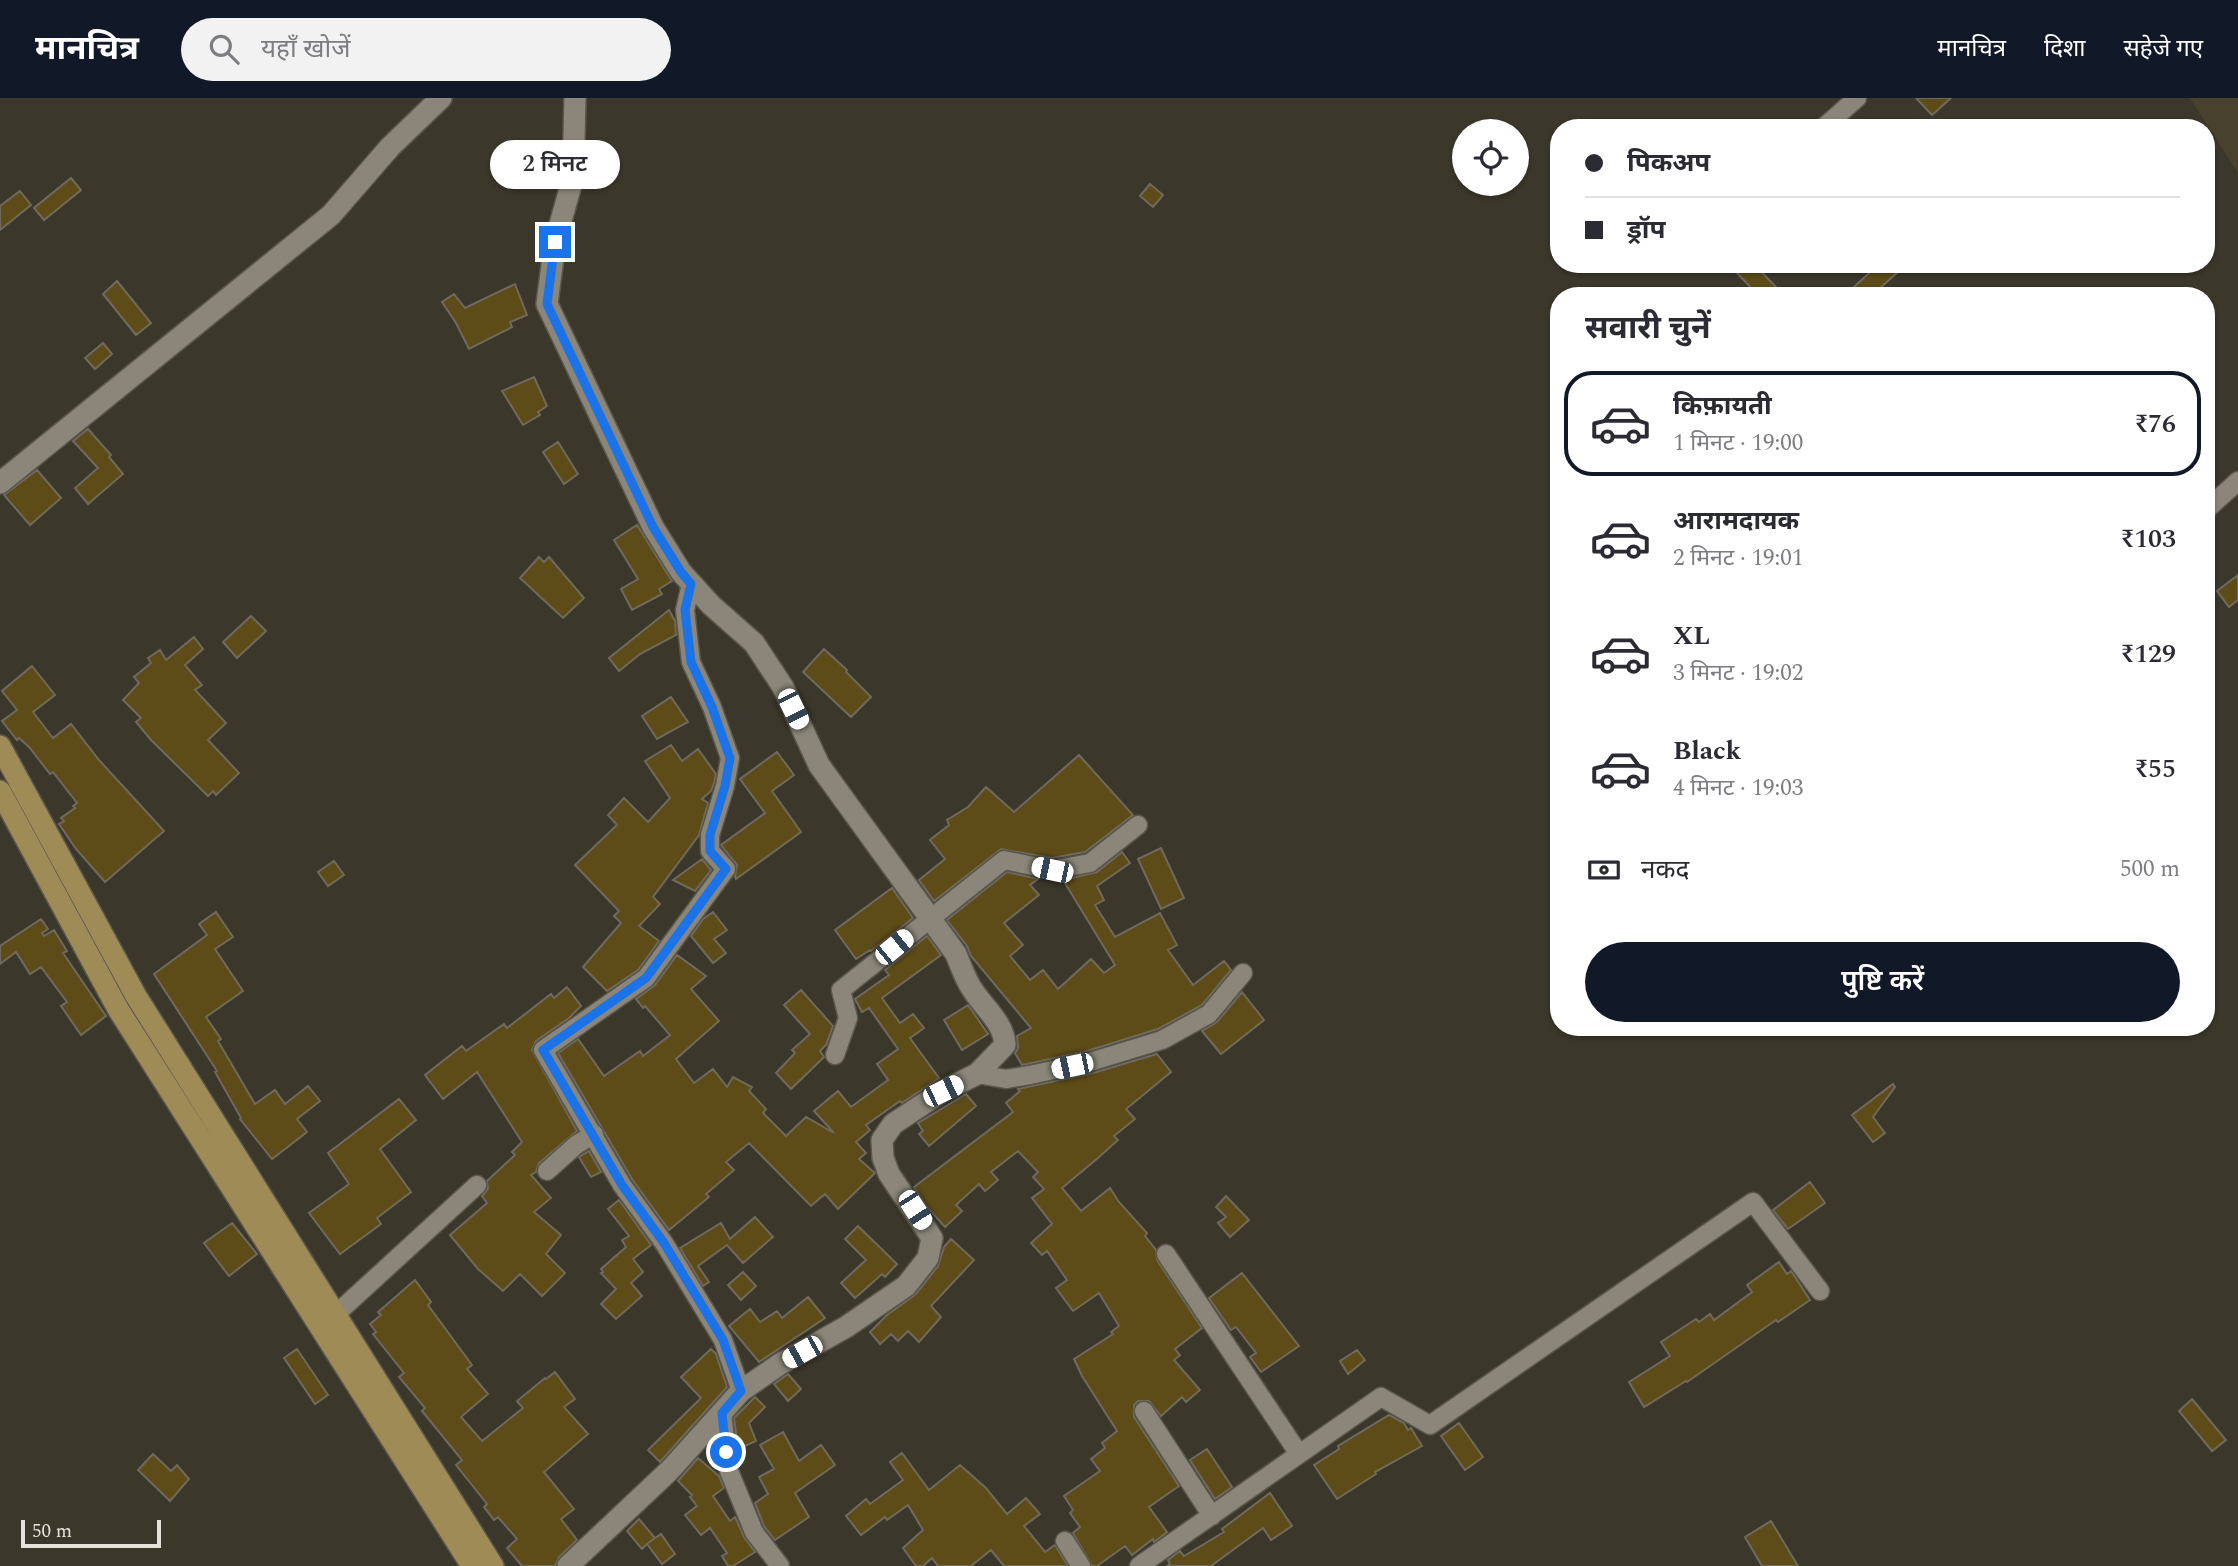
<!DOCTYPE html>
<html lang="hi">
<head>
<meta charset="utf-8">
<style>
  :root { --surface:#fff; --page:#f2f2f3; --text:#2b2b33; --muted:#7c7c81; --line:#e1e1e2; --accent:#111827 }
  body { margin:0; font-family:Spectral,"Noto Sans Devanagari",serif; background:var(--page); color:var(--text); height:100vh; display:flex; flex-direction:column; font-size:26px; white-space:nowrap }
  * { box-sizing:border-box; margin:0 }
  p { font-size:23px; color:var(--muted) }
  .icon { flex:none; width:38px; height:38px; fill:none; stroke:currentColor; stroke-width:2; stroke-linecap:round; stroke-linejoin:round }
  .map { position:relative; flex:1; overflow:hidden }
  .details { position:absolute; left:1550px; top:189px; width:665px; height:749px; display:flex; flex-direction:column; background:var(--surface); border-radius:28px; box-shadow:0 2px 5px #0004 }
  .details>* { flex:none }
  .guide { position:absolute; left:1550px; top:21px; width:665px; height:154px; border-radius:28px; box-shadow:0 2px 5px #0004; display:grid; align-content:center; height:154px; padding:0 35px; background:var(--surface) }
  .fabs { position:absolute; left:1452px; top:21px; display:grid; gap:14px }
  .fabs a { display:grid; place-items:center; width:77px; height:77px; border-radius:50%; background:var(--surface); box-shadow:0 2px 5px #0004; font-size:35px }
  .scale { position:absolute; left:21px; bottom:18px; width:140px; box-sizing:border-box; padding-left:7px; border:4px solid #e6e3dc; border-top:0; font-size:19px; line-height:24px; white-space:nowrap; color:#e6e3dc; -webkit-text-stroke:5px #3b372b; paint-order:stroke }
  .end { position:absolute; width:32px; height:32px; margin:-16px; border:9px solid #1a73e8; background:#fff; box-shadow:0 0 0 4px #fff }
  .from { border-radius:50% }
  .bubble { position:absolute; height:49px; border-radius:24px; background:var(--surface); box-shadow:0 2px 5px #0004; font-size:23px; font-weight:600; line-height:49px; text-align:center }
  .car { position:absolute; width:21px; height:42px; margin:-21px -10px; border-radius:9px; box-shadow:0 0 5px 2px #0007; background:linear-gradient(#fff 24%,#345 0 40%,#fff 0 76%,#345 0 86%,#fff 0) }
  .guide b { display:flex; align-items:center; gap:24px; height:66px; font-size:26px }
  .guide b+b { border-top:2px solid var(--line) }
  .guide i { width:18px; height:18px; background:var(--text) }
  ul { padding:0; list-style:none }
  li { display:flex; align-items:center; gap:21px; height:105px; margin:0 14px 10px; padding:0 21px; border:4px solid transparent; border-radius:28px }
  li div { flex:1 }
  li b { display:block; font-size:26px }
  li em { font-style:normal; font-weight:600 }
  li.on { border-color:var(--accent) }
  li>.icon { width:63px; height:63px; stroke-width:1.5 }
  h2 { padding:0 35px; font-size:32px; line-height:84px }
  .pay { display:flex; align-items:center; gap:18px; height:77px; padding:0 35px; font-size:26px }
  .pay p { margin-inline-start:auto }
  .button { display:flex; gap:14px; margin-top:auto; padding:14px 35px }
  .button a { flex:1; height:80px; border-radius:42px; background:var(--accent); color:#fff; font-size:28px; font-weight:600; line-height:80px; text-align:center }
  header { display:flex; align-items:center; gap:42px; box-sizing:border-box; height:98px; padding:0 35px; background:var(--accent); color:#fff }
  header strong { font-size:33px }
  nav { display:flex; gap:38px; margin-inline-start:auto; font-size:24px }
  .search { width:490px; height:63px; background:var(--page); display:flex; align-items:center; gap:18px; box-sizing:border-box; padding:0 24px; border-radius:38px; color:var(--muted); font-size:26px }
  .map>svg:first-child { display:block }
  .built { fill:#47412e }
  .building { fill:#5d4c18; stroke:#6f6a5d; stroke-width:2 }
  .lines { fill:none; stroke-linecap:round; stroke-linejoin:round }
  .minor-casing { stroke:#5a564c; stroke-width:21 }
  .tertiary-casing { stroke:#5a564c; stroke-width:24 }
  .primary-casing { stroke:#5a564c; stroke-width:24 }
  .minor { stroke:#8b8679; stroke-width:18 }
  .tertiary { stroke:#8b8679; stroke-width:21 }
  .primary { stroke:#9e8b56; stroke-width:21 }
  .route { stroke:#1a73e8; stroke-width:9 }
</style>
</head>
<body>
<header>
<strong>मानचित्र</strong>
<div class="search"><svg class="icon" aria-label="search" viewBox="0 0 24 24"><circle cx="10" cy="10" r="6"/><path d="M15 15l6 6"/></svg>यहाँ खोजें</div>
<nav><a>मानचित्र</a><a>दिशा</a><a>सहेजे गए</a></nav>
</header>
<div class="map">
<svg width="2238" height="1468" viewBox="0 0 2238 1468">
  <rect width="100%" height="100%" fill="#3b372b"/>
  <path class="built" d="M2190,0H2238V75Z"/>
  <path class="building" d="M1916,0H1951L1932,17Z
    M71,80L81,92L44,122L34,110Z
    M1150,86L1163,97L1153,109L1140,98Z
    M20,93L31,107L0,132V108Z
    M1744,166H1754L1777,190L1770,198H1759L1736,174Z
    M1879,166H1907L1871,198H1844Z
    M117,183L151,225L136,237L103,196Z
    M515,186L527,217L510,224L512,229L469,251L456,225L442,204L454,196L465,210Z
    M103,245L112,256L95,271L85,260Z
    M534,279L547,308L538,314L540,317L523,327L502,293Z
    M88,331L111,357L109,359L123,376L88,406L75,390L98,370L73,343Z
    M558,344L578,376L564,386L543,354Z
    M37,372L61,400L30,427L4,397Z
    M637,427L672,483L659,491L662,496L632,512L621,491L638,481L614,442Z
    M539,459L544,464L549,459L584,500L563,520L520,480Z
    M2238,477V502L2229,509L2217,493Z
    M669,512L675,523L676,537L640,556L619,573L609,560Z
    M251,518L266,533L237,560L223,544Z
    M194,539L203,551L185,567L202,587L195,592L226,625L208,642L239,675L216,697L213,693L208,698L151,642L136,624L141,620L123,602L139,585L134,579L151,565L148,560L160,552L166,562Z
    M824,551L847,572L846,574L871,599L851,619L803,574Z
    M32,568L55,597L33,614L53,640L71,626L99,662L164,733L105,784L76,751L59,726L64,723L61,720L75,710L73,708L77,705L53,674L50,676L29,649L19,640L17,642L2,623L17,612L2,593Z
    M671,599L688,624L657,641L642,618Z
    M671,647L682,663L698,651L716,676L714,685L711,693L702,701L708,705L699,737L653,799L660,806L639,828L659,843L638,872L607,893L583,869L621,825L614,818L619,813L575,767L617,727L608,717L624,700L648,724L670,700L645,663Z
    M777,654L794,677L772,693L801,734L736,781L735,779L737,767L721,747L765,715L740,681Z
    M1079,657L1133,717L1085,754L1052,760L1001,751L934,803L919,782L945,761L930,742L949,727L947,722L968,709L986,689L1014,714Z
    M1161,750L1184,800L1161,811L1138,761Z
    M1122,754L1130,765L1097,788L1104,802L1095,807L1115,839L1160,815L1177,847L1168,852L1193,887L1224,863L1231,872L1202,907L1158,931L1087,953L1022,967L1015,955L1018,950L1017,938L1031,930L971,858L967,848L947,822L1007,774L1038,781L1030,787L1039,797L1004,825L1023,847L1010,858L1030,882L1043,872L1058,891L1091,861L1104,875L1115,867L1063,782L1097,774Z
    M702,761L711,772L695,793L673,782Z
    M334,763L344,777L328,788L318,774Z
    M892,790L913,820L871,853L870,852L856,861L835,832Z
    M216,814L233,839L215,851L243,893L206,919L221,941L218,943L255,1006L275,992L285,1006L308,988L320,1003L297,1021L307,1034L272,1061L240,1021L241,1020L215,974L217,973L154,876L207,837L199,826Z
    M713,814L727,832L714,841L726,855L713,865L691,838L703,821Z
    M41,821L48,831L42,835L44,838L54,832L67,853L63,855L106,918L81,937L61,908L67,904L41,869L30,876L16,854L0,866V848Z
    M927,838L941,857L882,900L900,925L913,916L924,930L910,940L939,980L902,1005L900,1003L866,1027L870,1032L856,1044L866,1055L859,1061L875,1075L838,1111L825,1096L811,1108L749,1045L726,1064L734,1072L706,1096L709,1099L669,1132L632,1081L558,955L578,941L604,978L640,953L643,958L670,937L645,908L643,910L636,901L655,887L677,857L706,878L691,891L719,923L676,961L694,985L713,971L727,989L733,979L752,989L749,993L766,1011L763,1015L786,1038L806,1019L834,1035L814,1013L838,993L851,1009L888,982L877,966L898,951L869,910L862,914L855,901L889,877L885,872Z
    M567,889L581,908L569,920L536,943L532,952L577,1033L539,1065L536,1074L531,1077L551,1100L534,1114L561,1137L546,1156L565,1175L542,1198L520,1176L503,1193L478,1171L450,1137L487,1105L482,1098L488,1091L487,1083L515,1057L512,1054L522,1044L477,974L443,1001L425,977L462,948L466,953L504,926L507,930L551,896L554,900Z
    M801,892L833,928L826,947L820,953L824,959L791,991L776,975L795,955L792,952L810,936L784,907Z
    M1242,894L1264,922L1221,956L1202,933L1217,924Z
    M968,907L988,936L962,952L944,922Z
    M1157,956L1171,974L1126,1011L1135,1021L1114,1038L1118,1042L1098,1060L1062,1090L1081,1113L1110,1090L1119,1104L1147,1135L1145,1138L1156,1152L1157,1162L1202,1230L1175,1251L1180,1257L1174,1262L1200,1292L1186,1304L1182,1299L1161,1318L1149,1303H1138L1134,1307V1319L1179,1388L1149,1409L1167,1434L1154,1444L1153,1441L1132,1457L1125,1448L1097,1468H1092L1073,1435L1080,1429L1070,1415L1073,1412L1064,1398L1100,1373L1091,1361L1105,1350L1102,1345L1117,1333L1082,1278L1074,1261L1113,1236L1111,1234L1119,1228L1099,1195L1073,1213L1056,1190L1067,1182L1047,1153L1042,1157L1031,1145L1052,1126L1032,1100L1044,1091L1033,1079L1038,1074L1018,1053L991,1074L998,1082L985,1093L979,1086L956,1107L962,1113L945,1129L926,1108L914,1089L1013,1014L1006,1005L1020,993L1018,991L1093,975Z
    M1893,986L1895,989L1873,1019L1885,1035L1873,1044L1852,1017Z
    M966,996L976,1008L929,1048L919,1036L923,1033L918,1025Z
    M399,1001L416,1022L380,1051L411,1094L377,1120L381,1126L340,1156L309,1115L349,1086L328,1055Z
    M589,1053L601,1074L591,1079L579,1059Z
    M1810,1084L1825,1105L1788,1131L1773,1112Z
    M1226,1098L1249,1122L1230,1139L1218,1125L1226,1119L1216,1109Z
    M619,1102L651,1147L633,1161L643,1174L631,1185L642,1198L616,1221L601,1206L616,1191L601,1175L603,1174L601,1171L626,1149L622,1142L629,1138L608,1111Z
    M755,1119L773,1139L743,1165L727,1147L698,1168L709,1184L703,1188L680,1150L721,1125L730,1141Z
    M232,1125L257,1156L229,1178L204,1145Z
    M858,1128L897,1166L885,1179L882,1176L855,1200L841,1185L866,1162L845,1141Z
    M951,1141L974,1162L931,1208L941,1219L919,1244L908,1233L898,1243L891,1236L880,1246L870,1234L887,1217L916,1196L938,1168L944,1149Z
    M1779,1164L1787,1176L1791,1173L1810,1202L1778,1224L1776,1222L1687,1284L1686,1283L1644,1309L1629,1284L1670,1258L1661,1244L1696,1221L1699,1224L1710,1216L1714,1222L1752,1194L1747,1187Z
    M743,1174L756,1188L741,1202L728,1187Z
    M1242,1175L1299,1248L1261,1274L1250,1259L1256,1255L1236,1229L1231,1232L1209,1200Z
    M415,1182L431,1204L428,1207L472,1267L467,1271L488,1296L461,1319L482,1343L523,1310L517,1303L545,1280L546,1281L555,1274L575,1301L564,1309L588,1336L544,1374L574,1411L561,1421L577,1442L559,1459L555,1468H522L507,1450L517,1441L498,1419L494,1422L484,1409L487,1406L456,1367L462,1362L422,1313L425,1310L399,1279L404,1275L373,1236L376,1234L370,1226L381,1217L378,1214Z
    M808,1199L825,1220L759,1264L729,1228L750,1211L760,1224L777,1213L782,1220Z
    M297,1251L328,1297L315,1306L284,1260Z
    M711,1251L716,1256L727,1289L660,1364L648,1352L701,1300L681,1279Z
    M1357,1252L1365,1262L1348,1276L1340,1263Z
    M788,1276L801,1291L788,1303L774,1286Z
    M755,1299L765,1309L749,1325L756,1343L738,1351L734,1320Z
    M2192,1301L2226,1342L2212,1353L2179,1313Z
    M1389,1317L1404,1325L1408,1332L1411,1330L1422,1348L1375,1374L1376,1376L1337,1401L1314,1367L1339,1351L1338,1348Z
    M1459,1325L1483,1359L1465,1372L1441,1338Z
    M783,1334L799,1363L821,1347L835,1367L795,1395L809,1419L775,1442L764,1428L755,1405L768,1396L759,1379L774,1371L760,1347Z
    M1207,1351L1232,1389L1215,1401L1190,1362Z
    M902,1355L929,1392L960,1367L986,1390L1007,1416L1026,1400L1040,1416L1024,1428L1045,1454L1055,1447L1068,1468H1004L991,1452L971,1468H938L932,1460L923,1468H916L903,1450L923,1432L908,1407L887,1422L885,1419L861,1437L846,1418L866,1401L870,1406L903,1382L890,1364Z
    M153,1356L171,1373L177,1367L189,1381L170,1403L138,1372Z
    M698,1360L719,1378L724,1390L713,1398L730,1423L735,1419L744,1439L755,1454L733,1468H728L722,1458L727,1455L710,1430L701,1437L685,1417L697,1408L690,1399L692,1397L678,1383Z
    M1270,1395L1292,1428L1271,1442L1263,1430L1211,1468H1167L1170,1466L1168,1462L1180,1453L1184,1458L1224,1434L1222,1431Z
    M639,1421L655,1440L648,1445L661,1436L675,1456L662,1466L647,1446L642,1451L627,1433Z
    M1771,1423L1798,1468H1762L1745,1439Z"/>
  <g class="lines">
    <g class="minor-casing">
      <path id="minor" d="M1823,30L1857,0
        M2207,411L2238,383
        M691,486L685,512L691,564L712,609L730,660L725,688L710,737V753L726,771L646,880L543,952L622,1087L664,1145L723,1242L741,1293
        M835,957L848,920L841,892L1004,762L1052,772L1090,765L1138,727
        M977,976L1006,981L1030,977L1090,964L1162,942L1209,916L1243,875
        M547,1073L576,1047L594,1036
        M1166,1156L1299,1356
        M335,1217L477,1087
        M1144,1313L1212,1418
        M722,1315L729,1373L754,1434L780,1468
        M1065,1443L1081,1468
        M1139,1468L1381,1299L1430,1327L1753,1104L1820,1193"/>
    </g>
    <g class="tertiary-casing">
      <path id="tertiary" d="M0,385L331,117L390,49L441,0
        M568,1468L670,1372L741,1293L780,1266L846,1229L906,1188L928,1160L932,1140L889,1076L883,1060L882,1042L893,1026L943,993L977,976L1005,947C1004,923 980,907 969,886C964,877 960,866 956,856L819,667L783,589L754,545L711,507L681,474L653,429L547,206L555,144L573,80L575,0"/>
    </g>
    <g class="primary-casing">
      <path id="primary" d="M0,648L136,898L493,1468
        M0,693L118,911L472,1468"/>
    </g>
    <use href="#minor" class="minor"/>
    <use href="#tertiary" class="tertiary"/>
    <use href="#primary" class="primary"/>
  </g>
  <g class="lines">
    <path class="route" d="M555,144L547,206L653,429L681,474L691,486L685,512L691,564L712,609L730,660L725,688L710,737V753L726,771L646,880L543,952L622,1087L664,1145L723,1242L741,1293L722,1315L726,1354"/>
  </g>
</svg>
<div class="fabs">
<a><svg class="icon" aria-label="locate" viewBox="0 0 24 24"><circle cx="12" cy="12" r="6"/><path d="M12 2v4M12 18v4M2 12h4M18 12h4"/></svg></a>
</div>
<div class="scale">50 m</div>
<i class="end from" style="left:726px;top:1354px"></i>
<i class="end" style="left:555px;top:144px"></i>
<div class="bubble" style="left:490px;top:42px;width:130px">2 मिनट</div>
<i class="car" style="left:793px;top:611px;rotate:154deg"></i>
<i class="car" style="left:1052px;top:772px;rotate:282deg"></i>
<i class="car" style="left:894px;top:849px;rotate:51deg"></i>
<i class="car" style="left:1072px;top:968px;rotate:258deg"></i>
<i class="car" style="left:943px;top:993px;rotate:64deg"></i>
<i class="car" style="left:915px;top:1112px;rotate:147deg"></i>
<i class="car" style="left:802px;top:1254px;rotate:241deg"></i>
<div class="guide">
<b><i class="from"></i>पिकअप</b>
<b><i></i>ड्रॉप</b>
</div>
<section class="details">
<h2>सवारी चुनें</h2>
<ul>
<li class="on"><svg class="icon" aria-label="car" viewBox="0 0 24 24"><path d="M5 17H2v-5l4-1 3-4h7l3 4 3 1v5h-3M9 17h6M6 11h13"/><circle cx="7" cy="17" r="2"/><circle cx="17" cy="17" r="2"/></svg><div><b>किफ़ायती</b><p>1 मिनट · 19:00</p></div><em>₹76</em></li>
<li><svg class="icon" aria-label="car" viewBox="0 0 24 24"><path d="M5 17H2v-5l4-1 3-4h7l3 4 3 1v5h-3M9 17h6M6 11h13"/><circle cx="7" cy="17" r="2"/><circle cx="17" cy="17" r="2"/></svg><div><b>आरामदायक</b><p>2 मिनट · 19:01</p></div><em>₹103</em></li>
<li><svg class="icon" aria-label="car" viewBox="0 0 24 24"><path d="M5 17H2v-5l4-1 3-4h7l3 4 3 1v5h-3M9 17h6M6 11h13"/><circle cx="7" cy="17" r="2"/><circle cx="17" cy="17" r="2"/></svg><div><b>XL</b><p>3 मिनट · 19:02</p></div><em>₹129</em></li>
<li><svg class="icon" aria-label="car" viewBox="0 0 24 24"><path d="M5 17H2v-5l4-1 3-4h7l3 4 3 1v5h-3M9 17h6M6 11h13"/><circle cx="7" cy="17" r="2"/><circle cx="17" cy="17" r="2"/></svg><div><b>Black</b><p>4 मिनट · 19:03</p></div><em>₹55</em></li>
</ul>
<div class="pay"><svg class="icon" aria-label="cash" viewBox="0 0 24 24"><path d="M3 7h18v10H3z"/><circle cx="12" cy="12" r="2"/></svg>नकद<p>500 m</p></div>
<div class="button"><a>पुष्टि करें</a></div>
</section>
</div>
</body>
</html>
